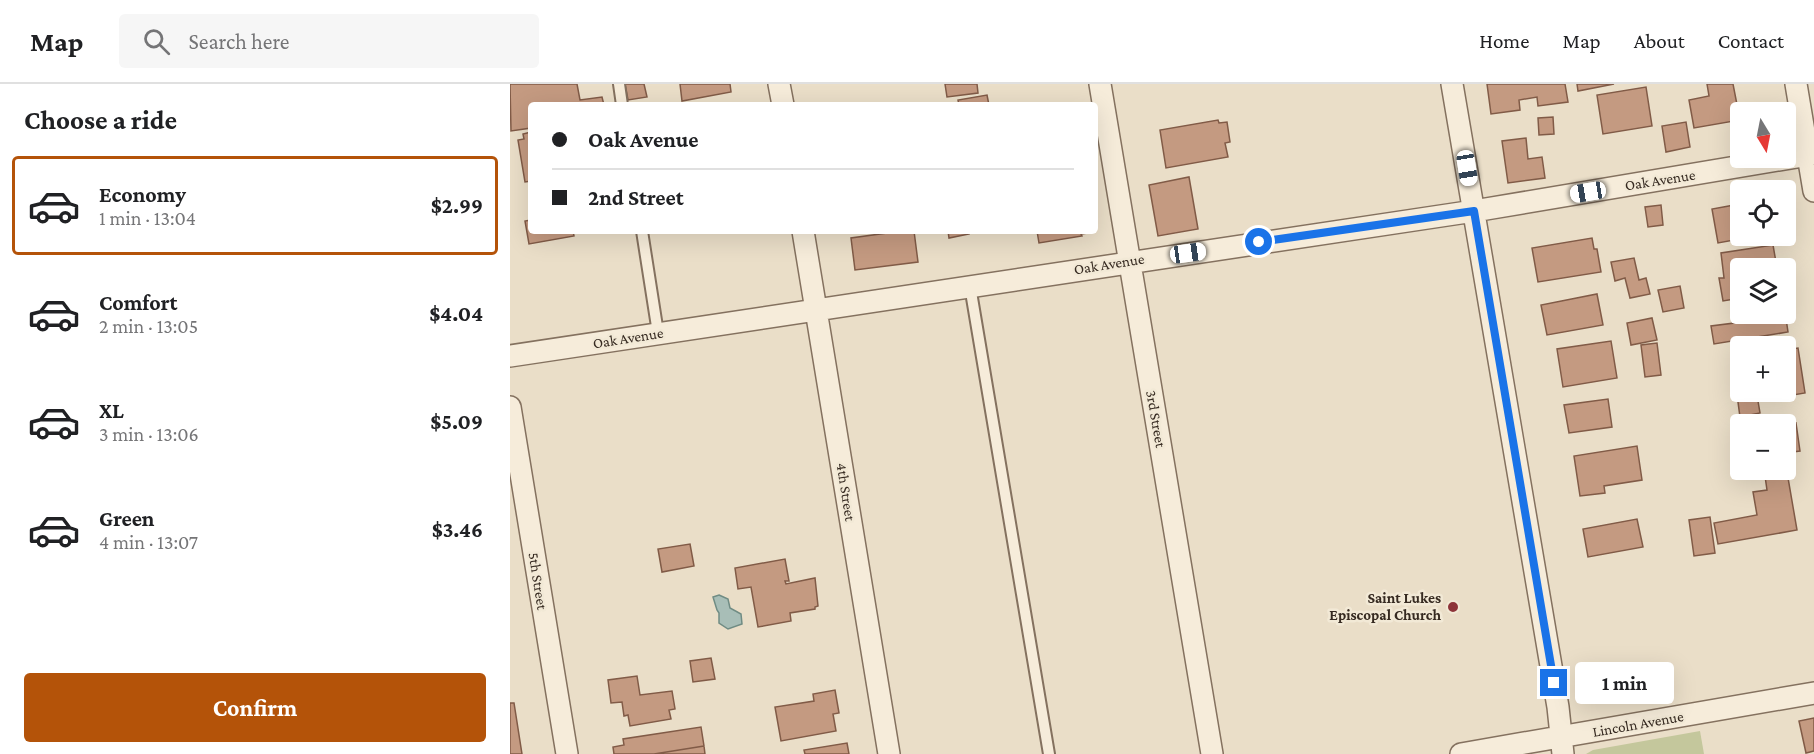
<!DOCTYPE html>
<html lang="en">
<head>
<meta charset="utf-8">
<style>
  :root { --surface:#fff; --page:#f6f6f6; --text:#202124; --muted:#757577; --line:#e0e0e0; --accent:#b45309 }
  body { margin:0; font-family:"Crimson Pro",serif; background:var(--page); color:var(--text); height:100vh; display:flex; flex-direction:column; font-size:22px; white-space:nowrap }
  * { box-sizing:border-box; margin:0 }
  p { font-size:20px; color:var(--muted) }
  .icon { flex:none; width:33px; height:33px; fill:none; stroke:currentColor; stroke-width:2; stroke-linecap:round; stroke-linejoin:round }
  .map { position:relative; flex:1; overflow:hidden }
  .drawer { display:flex; flex-direction:column; background:var(--surface); width:510px }
  .drawer>* { flex:none }
  .banner { position:absolute; left:18px; top:18px; width:570px; height:132px; border-radius:6px; box-shadow:0 6px 24px #0002; display:grid; align-content:center; height:132px; padding:0 24px; background:var(--surface) }
  .needle { width:39px; rotate:170deg }
  .tools { position:absolute; left:1220px; top:18px; display:grid; gap:12px }
  .tools a { display:grid; place-items:center; width:66px; height:66px; border-radius:6px; background:var(--surface); box-shadow:0 6px 24px #0002; font-size:30px }
  .end { position:absolute; width:27px; height:27px; margin:-14px; border:8px solid #1a73e8; background:#fff; box-shadow:0 0 0 3px #fff }
  .from { border-radius:50% }
  .bubble { position:absolute; height:42px; border-radius:6px; background:var(--surface); box-shadow:0 6px 24px #0002; font-size:20px; font-weight:700; line-height:42px; text-align:center }
  .car { position:absolute; width:18px; height:36px; margin:-18px -9px; border-radius:8px; box-shadow:0 0 4px 2px #0007; background:linear-gradient(#fff 24%,#345 0 40%,#fff 0 76%,#345 0 86%,#fff 0) }
  .banner b { display:flex; align-items:center; gap:21px; height:57px; font-size:22px }
  .banner b+b { border-top:2px solid var(--line) }
  .banner i { width:15px; height:15px; background:var(--text) }
  ul { padding:0; list-style:none }
  li { display:flex; align-items:center; gap:18px; height:99px; margin:0 12px 9px; padding:0 12px; border:3px solid transparent; border-radius:6px }
  li div { flex:1 }
  li b { display:block; font-size:22px }
  li em { font-style:normal; font-weight:700 }
  li.on { border-color:var(--accent) }
  li>.icon { width:54px; height:54px; stroke-width:1.5 }
  h2 { padding:0 24px; font-size:27px; line-height:72px }
  .cta { display:flex; gap:12px; margin-top:auto; padding:12px 24px }
  .cta a { flex:1; height:69px; border-radius:6px; background:var(--accent); color:#fff; font-size:24px; font-weight:700; line-height:69px; text-align:center }
  header { display:flex; align-items:center; gap:36px; box-sizing:border-box; height:84px; padding:0 30px; background:var(--surface); border-bottom:2px solid var(--line) }
  header strong { font-size:28px }
  nav { display:flex; gap:33px; margin-inline-start:auto; font-size:21px }
  .search { width:420px; height:54px; background:var(--page); display:flex; align-items:center; gap:15px; box-sizing:border-box; padding:0 21px; border-radius:6px; color:var(--muted); font-size:22px }
  main { display:flex; flex:1; min-height:0 }
  .map>svg:first-child { display:block }
  .green { fill:#c4c79c }
  .water { fill:#a8beb7; stroke:#708c84; stroke-width:1.5 }
  .building { fill:#c49a81; stroke:#815b47; stroke-width:1.5 }
  .lines { fill:none; stroke-linecap:round; stroke-linejoin:round }
  .service-casing { stroke:#84715f; stroke-width:14 }
  .minor-casing { stroke:#84715f; stroke-width:24 }
  .service { stroke:#f6ecda; stroke-width:10 }
  .minor { stroke:#f6ecda; stroke-width:21 }
  .route { stroke:#1a73e8; stroke-width:8 }
  .poi-dot { fill:#8d3439; stroke:#f2e9d6; stroke-width:2 }
  .labels { text-anchor:middle; stroke-width:5; stroke-linejoin:round; paint-order:stroke }
  .street-label { font-size:15px; fill:#362a21; stroke:#f2e9d6 }
  .poi-label { font-size:15px; font-weight:bold; fill:#362a21; stroke:#f2e9d6; text-anchor:end }
</style>
</head>
<body>
<header>
<strong>Map</strong>
<div class="search"><svg class="icon" aria-label="search" viewBox="0 0 24 24"><circle cx="10" cy="10" r="6"/><path d="M15 15l6 6"/></svg>Search here</div>
<nav><a>Home</a><a>Map</a><a>About</a><a>Contact</a></nav>
</header>
<main>
<section class="drawer">
<h2>Choose a ride</h2>
<ul>
<li class="on"><svg class="icon" aria-label="car" viewBox="0 0 24 24"><path d="M5 17H2v-5l4-1 3-4h7l3 4 3 1v5h-3M9 17h6M6 11h13"/><circle cx="7" cy="17" r="2"/><circle cx="17" cy="17" r="2"/></svg><div><b>Economy</b><p>1 min · 13:04</p></div><em>$2.99</em></li>
<li><svg class="icon" aria-label="car" viewBox="0 0 24 24"><path d="M5 17H2v-5l4-1 3-4h7l3 4 3 1v5h-3M9 17h6M6 11h13"/><circle cx="7" cy="17" r="2"/><circle cx="17" cy="17" r="2"/></svg><div><b>Comfort</b><p>2 min · 13:05</p></div><em>$4.04</em></li>
<li><svg class="icon" aria-label="car" viewBox="0 0 24 24"><path d="M5 17H2v-5l4-1 3-4h7l3 4 3 1v5h-3M9 17h6M6 11h13"/><circle cx="7" cy="17" r="2"/><circle cx="17" cy="17" r="2"/></svg><div><b>XL</b><p>3 min · 13:06</p></div><em>$5.09</em></li>
<li><svg class="icon" aria-label="car" viewBox="0 0 24 24"><path d="M5 17H2v-5l4-1 3-4h7l3 4 3 1v5h-3M9 17h6M6 11h13"/><circle cx="7" cy="17" r="2"/><circle cx="17" cy="17" r="2"/></svg><div><b>Green</b><p>4 min · 13:07</p></div><em>$3.46</em></li>
</ul>
<div class="cta"><a>Confirm</a></div>
</section>
<div class="map">
<svg width="1304" height="670" viewBox="0 0 1304 670">
  <rect width="100%" height="100%" fill="#eadec8"/>
  <path class="green" d="M1190,647L1194,670H1076L1083,666Z"/>
  <path class="water" d="M209,511L218,515L220,524L231,530L232,540L218,545L209,539V529L207,526L203,513Z"/>
  <path class="building" d="M0,0H67L70,16L92,13L94,21H21V44L1,47Z
    M115,0H134L137,13L118,16Z
    M170,0H220L221,8L172,17Z
    M435,0H467L468,9L437,13Z
    M977,0H1055L1058,18L1028,22L1027,13L1009,16L1010,26L981,30Z
    M1067,0H1104L1068,7Z
    M1197,0H1223L1230,36L1184,44L1179,16L1199,12Z
    M1136,3L1142,42L1093,50L1087,11Z
    M477,11L479,21H449L448,16Z
    M1043,33L1044,50L1029,51L1028,34Z
    M708,36L709,39L717,38L720,58L715,59L718,73L656,84L650,46Z
    M1176,38L1180,63L1156,68L1152,42Z
    M21,48V97L15,98L8,56L14,55L13,50Z
    M1016,54L1018,75L1032,73L1035,94L998,99L992,57Z
    M679,93L688,145L648,152L639,101Z
    M1230,120V152H1246L1208,159L1202,125Z
    M1151,121L1153,141L1138,143L1135,123Z
    M21,136V147H63L64,152L19,160L15,137Z
    M392,147H404L408,178L345,186L341,154Z
    M438,147H458L459,150L439,154Z
    M527,147H577V149L571,150L572,152L529,159Z
    M1082,154L1084,165H1087L1091,188L1028,198L1022,164Z
    M1263,161L1267,184H1230V214L1213,217L1209,194H1214L1211,169Z
    M1124,174L1129,196L1136,194L1140,210L1120,214L1115,194L1105,197L1101,178Z
    M1170,202L1174,224L1153,228L1148,206Z
    M1087,210L1093,241L1037,251L1031,221Z
    M1230,221V230L1275,228L1278,248L1204,260L1201,242L1224,239L1221,223Z
    M1142,234L1147,256L1121,261L1117,239Z
    M1101,257L1107,294L1053,303L1047,265Z
    M1147,259L1151,291L1135,293L1131,261Z
    M1288,264L1295,309L1248,317L1250,329L1230,333L1226,303L1230,302V308H1275V266Z
    M1098,315L1102,343L1059,349L1054,321Z
    M1286,339L1290,367L1275,369V341Z
    M1230,349V377H1225L1221,350Z
    M1127,362L1132,396L1094,402L1095,409L1070,412L1064,372Z
    M1277,388L1287,446L1208,460L1204,439L1247,431L1243,408L1257,406L1255,392Z
    M1200,433L1205,469L1184,472L1179,436Z
    M1127,435L1133,463L1078,473L1073,445Z
    M180,460L184,482L152,488L148,465Z
    M275,475L279,497H275L276,500L305,494L308,522L305,523V525L280,529L281,537L248,543L241,503L228,505L225,484Z
    M201,574L205,595L183,598L180,577Z
    M127,592L130,611L162,607L165,625L159,626L161,635L120,642L118,631L114,632L112,618L101,619L98,596Z
    M325,606L329,629L323,630L326,647L271,657L265,623L304,617L303,610Z
    M0,619H4L12,670H0Z
    M1304,634V667L1296,669L1289,637Z
    M191,643L194,662L144,670H104L103,663L114,661L113,655Z
    M337,659L339,670H295L294,666Z
    M194,662L195,670H144Z"/>
  <g class="lines">
    <g class="service-casing">
      <path id="service" d="M109,0L112,21
        M132,147L148,249
        M460,202L539,670"/>
    </g>
    <g class="minor-casing">
      <path id="minor" d="M269,0L273,21
        M590,0L702,670
        M942,0L1048,623L1053,670
        M1286,0L1304,107
        M293,147L379,670
        M0,272L964,127L1304,70
        M0,323L57,670
        M951,670L1304,609"/>
    </g>
    <use href="#service" class="service"/>
    <use href="#minor" class="minor"/>
  </g>
  <g class="lines">
    <path class="route" d="M749,158L964,127L1044,599"/>
  </g>
  <circle class="poi-dot" cx="943" cy="523" r="6"/>
  <g class="labels">
    <g class="street-label">
      <text transform="translate(1150 96) rotate(-9)" y="5">Oak Avenue</text>
      <text transform="translate(599 180) rotate(-9)" y="5">Oak Avenue</text>
      <text transform="translate(118 254) rotate(-9)" y="5">Oak Avenue</text>
      <text transform="translate(646 335) rotate(80)" y="5">3rd Street</text>
      <text transform="translate(336 408) rotate(81)" y="5">4th Street</text>
      <text transform="translate(28 497) rotate(81)" y="5">5th Street</text>
      <text transform="translate(1128 640) rotate(-10)" y="5">Lincoln Avenue</text>
    </g>
    <g class="poi-label">
      <text x="931" y="519">Saint Lukes<tspan x="931" dy="17">Episcopal Church</tspan></text>
    </g>
  </g>
</svg>
<div class="tools">
<a><svg class="needle" viewBox="-14 -14 28 28"><path d="M0-13l5 13h-10z" fill="#e53935"/><path d="M0 13l5-13h-10z" fill="#757577"/></svg></a>
<a><svg class="icon" aria-label="locate" viewBox="0 0 24 24"><circle cx="12" cy="12" r="6"/><path d="M12 2v4M12 18v4M2 12h4M18 12h4"/></svg></a>
<a><svg class="icon" aria-label="layers" viewBox="0 0 24 24"><path d="M12 4l9 5-9 5-9-5zM3 14l9 5 9-5"/></svg></a>
<a>+</a>
<a>−</a>
</div>
<i class="end from" style="left:749px;top:158px"></i>
<i class="end" style="left:1044px;top:599px"></i>
<div class="bubble" style="left:1065px;top:578px;width:99px">1 min</div>
<i class="car" style="left:957px;top:84px;rotate:171deg"></i>
<i class="car" style="left:1078px;top:108px;rotate:261deg"></i>
<i class="car" style="left:678px;top:169px;rotate:82deg"></i>
<div class="banner">
<b><i class="from"></i>Oak Avenue</b>
<b><i></i>2nd Street</b>
</div>
</div>
</main>
</body>
</html>
